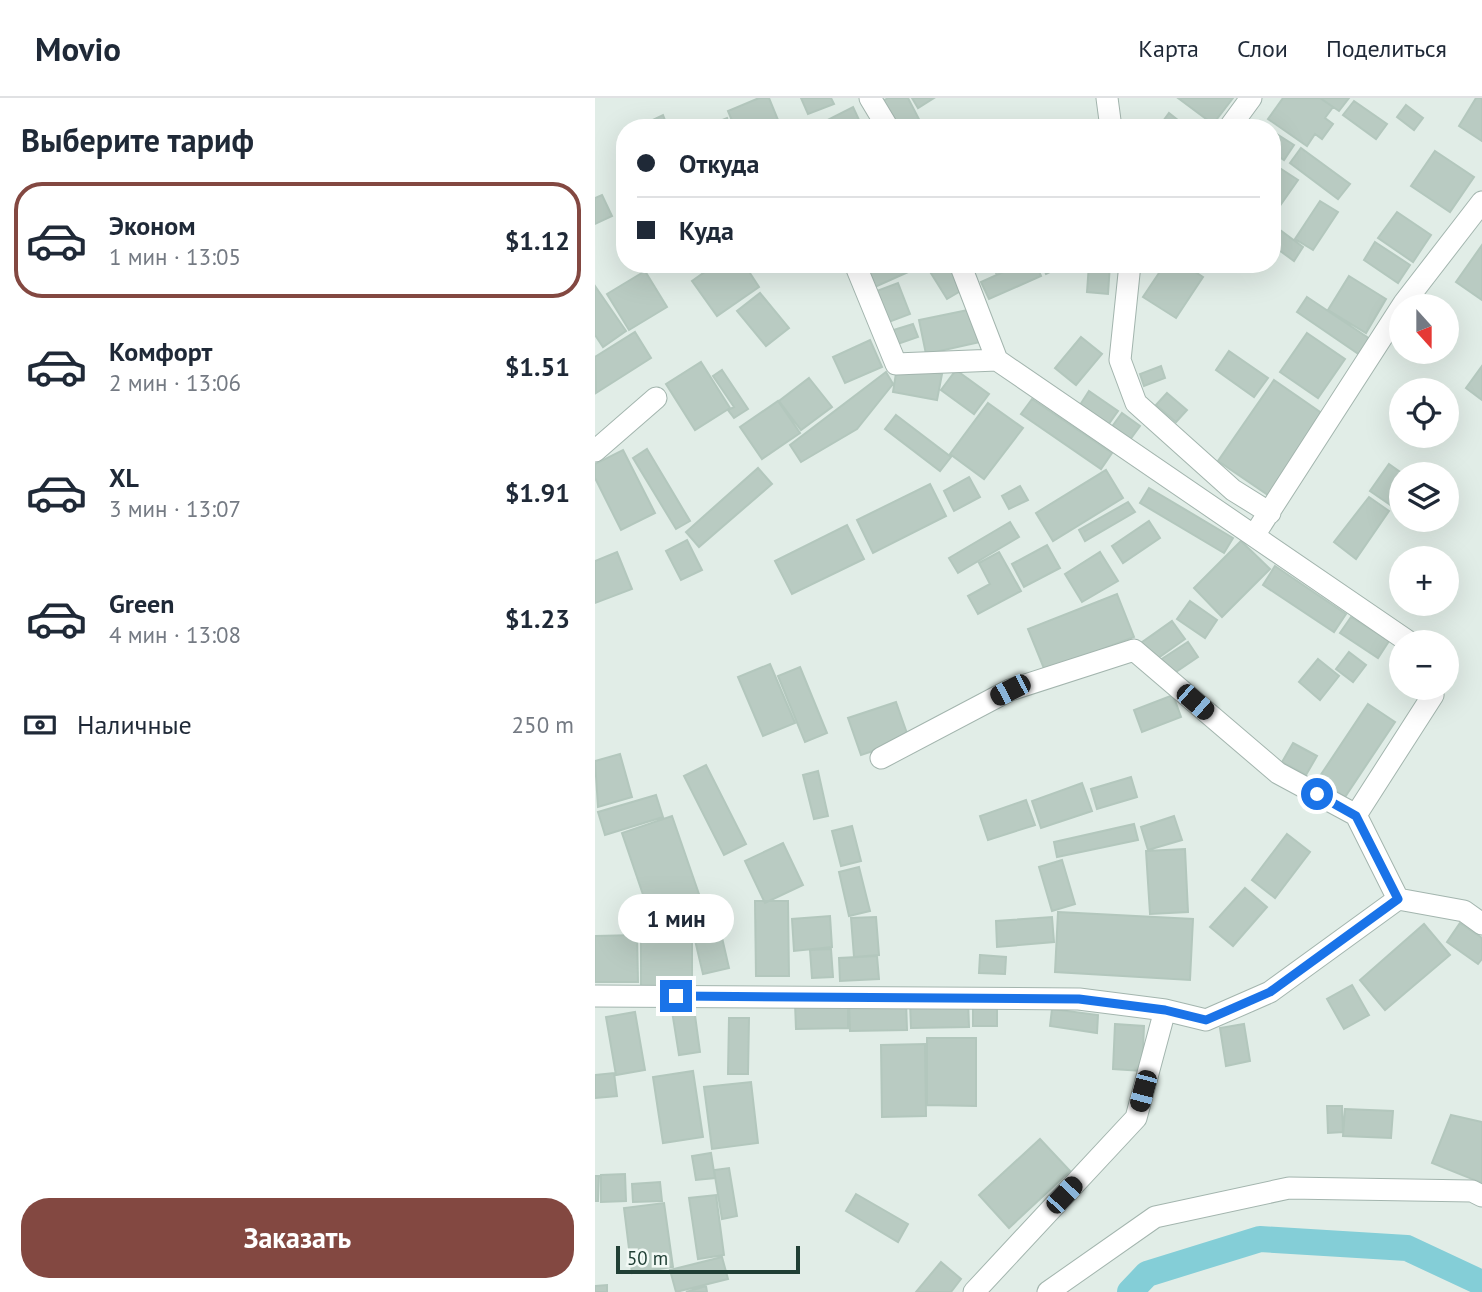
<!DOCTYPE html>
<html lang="ru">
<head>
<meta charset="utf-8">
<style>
  :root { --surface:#fff; --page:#f2f2f3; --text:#1f2937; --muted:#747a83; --line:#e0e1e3; --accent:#834841 }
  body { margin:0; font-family:"PT Sans",sans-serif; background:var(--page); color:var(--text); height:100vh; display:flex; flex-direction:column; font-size:26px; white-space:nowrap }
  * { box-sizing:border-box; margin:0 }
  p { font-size:23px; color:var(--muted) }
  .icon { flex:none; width:38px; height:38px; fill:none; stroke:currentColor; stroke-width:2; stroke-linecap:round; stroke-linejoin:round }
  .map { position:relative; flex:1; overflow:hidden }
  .details { display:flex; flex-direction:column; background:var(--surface); width:595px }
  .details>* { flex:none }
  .guide { position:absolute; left:21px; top:21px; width:665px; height:154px; border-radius:28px; box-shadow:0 7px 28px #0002; display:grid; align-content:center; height:154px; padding:0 21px; background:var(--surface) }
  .needle { width:46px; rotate:159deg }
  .buttons { position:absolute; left:794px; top:196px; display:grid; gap:14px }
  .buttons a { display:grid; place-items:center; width:70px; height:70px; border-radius:50%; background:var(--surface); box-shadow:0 7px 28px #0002; font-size:35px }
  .scale { position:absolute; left:21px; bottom:18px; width:184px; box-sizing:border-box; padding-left:7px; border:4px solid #203f35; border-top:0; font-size:19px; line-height:24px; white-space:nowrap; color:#203f35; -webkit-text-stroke:5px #f2f9f5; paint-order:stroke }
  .end { position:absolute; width:32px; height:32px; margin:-16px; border:9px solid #1a73e8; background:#fff; box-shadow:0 0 0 4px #fff }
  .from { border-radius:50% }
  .bubble { position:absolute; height:49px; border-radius:24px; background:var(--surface); box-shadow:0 7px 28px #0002; font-size:23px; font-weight:700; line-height:49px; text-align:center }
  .car { position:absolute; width:21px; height:42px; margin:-21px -10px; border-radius:9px; box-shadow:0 0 5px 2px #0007; background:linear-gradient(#222 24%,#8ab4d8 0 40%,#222 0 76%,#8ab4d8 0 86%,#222 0) }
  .guide b { display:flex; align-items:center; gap:24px; height:66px; font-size:26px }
  .guide b+b { border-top:2px solid var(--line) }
  .guide i { width:18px; height:18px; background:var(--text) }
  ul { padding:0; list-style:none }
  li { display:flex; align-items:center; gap:21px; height:116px; margin:0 14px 10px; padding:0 7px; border:4px solid transparent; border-radius:28px }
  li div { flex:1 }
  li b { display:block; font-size:26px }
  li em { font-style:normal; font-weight:700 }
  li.current { border-color:var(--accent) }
  li>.icon { width:63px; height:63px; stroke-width:1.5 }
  h2 { padding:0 21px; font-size:32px; line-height:84px }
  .pay { display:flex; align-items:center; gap:18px; height:77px; padding:0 21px; font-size:26px }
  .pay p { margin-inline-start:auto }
  .action { display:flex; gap:14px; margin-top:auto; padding:14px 21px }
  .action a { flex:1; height:80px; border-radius:28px; background:var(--accent); color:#fff; font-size:28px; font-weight:700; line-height:80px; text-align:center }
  header { display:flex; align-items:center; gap:42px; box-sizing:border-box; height:98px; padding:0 35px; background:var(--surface); border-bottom:2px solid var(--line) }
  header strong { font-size:33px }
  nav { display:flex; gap:38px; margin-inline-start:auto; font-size:24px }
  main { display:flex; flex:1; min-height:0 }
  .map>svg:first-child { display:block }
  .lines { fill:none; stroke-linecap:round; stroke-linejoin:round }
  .canal { stroke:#84ced7; stroke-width:26 }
  .building { fill:#b9cbc2; stroke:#b3c7bd; stroke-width:2 }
  .street-casing { stroke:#a3b5ae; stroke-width:23 }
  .street { stroke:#fff; stroke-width:21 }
  .route { stroke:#1a73e8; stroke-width:9 }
</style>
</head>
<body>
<header>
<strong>Movio</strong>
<nav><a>Карта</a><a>Слои</a><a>Поделиться</a></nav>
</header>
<main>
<section class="details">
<h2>Выберите тариф</h2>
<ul>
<li class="current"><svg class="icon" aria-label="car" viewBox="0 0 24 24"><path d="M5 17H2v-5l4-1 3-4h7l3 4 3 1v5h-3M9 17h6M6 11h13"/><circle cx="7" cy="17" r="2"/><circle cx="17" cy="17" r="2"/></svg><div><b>Эконом</b><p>1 мин · 13:05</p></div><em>$1.12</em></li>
<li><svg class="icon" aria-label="car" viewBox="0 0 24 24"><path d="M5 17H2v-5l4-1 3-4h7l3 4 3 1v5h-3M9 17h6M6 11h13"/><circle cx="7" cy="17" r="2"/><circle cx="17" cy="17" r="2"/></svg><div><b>Комфорт</b><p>2 мин · 13:06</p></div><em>$1.51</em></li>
<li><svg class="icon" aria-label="car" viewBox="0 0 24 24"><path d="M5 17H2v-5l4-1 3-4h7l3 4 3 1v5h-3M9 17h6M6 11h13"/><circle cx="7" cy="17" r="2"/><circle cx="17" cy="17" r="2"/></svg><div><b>XL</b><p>3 мин · 13:07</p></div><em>$1.91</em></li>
<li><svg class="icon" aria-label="car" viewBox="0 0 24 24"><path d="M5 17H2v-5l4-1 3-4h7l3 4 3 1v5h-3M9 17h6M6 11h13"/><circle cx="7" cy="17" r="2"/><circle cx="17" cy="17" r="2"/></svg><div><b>Green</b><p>4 мин · 13:08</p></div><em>$1.23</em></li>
</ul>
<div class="pay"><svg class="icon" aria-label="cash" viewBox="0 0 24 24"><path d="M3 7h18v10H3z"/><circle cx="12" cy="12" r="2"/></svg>Наличные<p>250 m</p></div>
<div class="action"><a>Заказать</a></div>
</section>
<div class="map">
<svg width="887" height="1194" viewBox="0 0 887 1194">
  <rect width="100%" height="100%" fill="#e1ede7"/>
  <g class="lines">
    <path class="canal" d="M535,1194L552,1176L665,1141L812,1150L887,1185"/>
  </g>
  <path class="building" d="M164,0H174L183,22L163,30H140L133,13Z
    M206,0H236L239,6L213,16Z
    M293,0H313L328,29L302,30L288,3Z
    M317,0H339L323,10Z
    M583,0H638L618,26Z
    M688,0H725L738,9L730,20L738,26L727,41L720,36L712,48L673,21Z
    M725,0H754L744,13Z
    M881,0H887V43L864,28Z
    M759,3L792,26L781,41L748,17Z
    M811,7L828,20L819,32L802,19Z
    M258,9L265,24L255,30H217Z
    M574,15L593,30H563Z
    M68,17L73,30H41Z
    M132,20L135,30H108Z
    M677,33L699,47L689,62L677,54Z
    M706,50L755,86L743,101L695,65Z
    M840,53L879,79L855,114L816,88Z
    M677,65L703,82L677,119Z
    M7,97L17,118L0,126V100Z
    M725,103L743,114L718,152L700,141Z
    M802,114L836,137L818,164L783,140Z
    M681,129L708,149L699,163L677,147V133Z
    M780,144L815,167L803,185L769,162Z
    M887,147V202L861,184Z
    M121,166H149L164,189L122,218L97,183Z
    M273,166H331L271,193L261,171Z
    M343,166H353L369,191L352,201L334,172Z
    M397,166H421L401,175Z
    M426,166H441L446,178L394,201L386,184Z
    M447,166H472L451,176Z
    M494,166H515L513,196L492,194Z
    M570,166H588L608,179L581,220L548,199Z
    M50,173L72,209L34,232L12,196Z
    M754,178L791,201L771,235L733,212Z
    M303,185L315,216L291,225L279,194Z
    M0,188L31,233L8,249L0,237Z
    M165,195L194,230L171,248L142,213Z
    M712,199L775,241L765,257L702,214Z
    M378,211L385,244L331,256L324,222Z
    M318,226L323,239L294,249L289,235Z
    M40,234L56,260L1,295L0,259Z
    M712,235L750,261L723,300L685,274Z
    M486,239L507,256L481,287L460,270Z
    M275,242L287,269L250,285L238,259Z
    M634,253L673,280L659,299L621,272Z
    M106,264L135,310L100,332L71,286Z
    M566,268L570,280L549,288L545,276Z
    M887,268V302L871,290Z
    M302,269L347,276L342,302L298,294Z
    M127,272L153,311L139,320L133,312L139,309L118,278Z
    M361,272L394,296L379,316L346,292Z
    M291,274L298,286L262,331L206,364L195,347Z
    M214,280L237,309L206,332L184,303Z
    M679,282L728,316L673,397L623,363Z
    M494,293L523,313L513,327L485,307Z
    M572,295L592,312L581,324L561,307Z
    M437,301L517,355L506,371L426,316Z
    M183,303L205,335L167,361L145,329Z
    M393,305L428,330L389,381L355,356Z
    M527,315L545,328L534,343L516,330Z
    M301,317L356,359L345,373L290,331Z
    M52,351L95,423L81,431L38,360Z
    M28,352L60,415L26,432L0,380V366Z
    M794,366L808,376L807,393L797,408L775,393Z
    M163,370L177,386L104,449L91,434Z
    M511,372L528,400L458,443L441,415Z
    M374,379L385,399L359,413L349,393Z
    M335,386L351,418L278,455L262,422Z
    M425,388L433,402L414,411L407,398Z
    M554,390L638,440L629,455L545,405Z
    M774,399L794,413L761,461L739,444Z
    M533,404L540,414L490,443L484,432Z
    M554,423L565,440L528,465L517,448Z
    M415,424L424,439L363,475L354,460Z
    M252,427L269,461L197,496L180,463Z
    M92,442L107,472L86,482L71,453Z
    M646,443L675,471L627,519L599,490Z
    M452,447L465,470L429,489L417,466Z
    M22,454L37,491L0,505V463Z
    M404,454L426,493L383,516L373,498L395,486L384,465Z
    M505,454L523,483L487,504L470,476Z
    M680,468L751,516L739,534L668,487Z
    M522,496L539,539L450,573L433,531Z
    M595,503L622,522L610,540L582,521Z
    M756,519L794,543L783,560L745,535Z
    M577,523L590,541L556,565L543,547Z
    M593,544L603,559L569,582L559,566Z
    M754,554L771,567L758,584L741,571Z
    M723,561L744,578L725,602L704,584Z
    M175,566L200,625L168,638L143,579Z
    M205,569L232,635L210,644L183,578Z
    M578,597L586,619L547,634L539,612Z
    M301,604L314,641L266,657L253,620Z
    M773,606L800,624L750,699L723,681Z
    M698,645L722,658L711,677L687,664Z
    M25,656L37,699L3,709L0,663Z
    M111,667L151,746L129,757L89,678Z
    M223,673L233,718L219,721L208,677Z
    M536,679L542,699L502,711L496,691Z
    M487,685L497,713L446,730L437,703Z
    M61,697L68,719L10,737L3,714Z
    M431,702L440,727L393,742L385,718Z
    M77,718L106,802L56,820L27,735Z
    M579,718L587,742L553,752L546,729Z
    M539,726L543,742L462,759L459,744Z
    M257,728L266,763L246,768L237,733Z
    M692,736L715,754L680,800L657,782Z
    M188,745L208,787L170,805L150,763Z
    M590,751L593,814L555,816L551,753Z
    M467,762L480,806L457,813L444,769Z
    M264,769L275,813L254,818L244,774Z
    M650,790L672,809L638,848L615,829Z
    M160,803H193L194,878H161Z
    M463,814L598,821L595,882L460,874Z
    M235,818L237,849L199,853L197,821Z
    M281,819L284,857L259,859L256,820Z
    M457,819L459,844L402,849L401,823Z
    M865,825L887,840V861L883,866L852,844Z
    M829,826L855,857L790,912L765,882Z
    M125,831L134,870L108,876L99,838Z
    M42,837L43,884H0V838Z
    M97,839V889H46V840Z
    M236,851L238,879L217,880L215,852Z
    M385,857L411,859L410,876L384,875Z
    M282,858L284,881L245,883L244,860Z
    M757,887L774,917L749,931L732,901Z
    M311,902L312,932L255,933L254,903Z
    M373,902L374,929L316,930L315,904Z
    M253,904V930L201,931L200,905Z
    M378,907H402V928H378Z
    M99,910L105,954L84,957L77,913Z
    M457,911L503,917L502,935L455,928Z
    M40,914L50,972L21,977L11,919Z
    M134,920H154L153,976H133Z
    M520,926L549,928L547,973L518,971Z
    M649,926L655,963L631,968L625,930Z
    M332,940H381V1008L332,1007Z
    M330,946L331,1018L287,1019L286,947Z
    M98,973L108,1039L68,1045L58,979Z
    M19,975L22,998L0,1000V977Z
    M156,984L163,1045L117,1051L109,989Z
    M732,1008H747L748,1034L733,1035Z
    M750,1011L798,1013L796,1040L748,1038Z
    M856,1017L887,1024V1085L837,1065Z
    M445,1041L475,1073L414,1130L384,1097Z
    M116,1055L120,1080L101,1082L97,1058Z
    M134,1070L142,1118L127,1121L119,1072Z
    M30,1076L31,1103L6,1104V1077Z
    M0,1078H4L3,1103H0Z
    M65,1084L67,1103L38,1104L37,1086Z
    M261,1096L313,1126L303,1144L251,1113Z
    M121,1097L129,1157L103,1161L94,1100Z
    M69,1105L78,1169L37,1175L29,1110Z
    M127,1159L133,1181L81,1194L75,1172Z
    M346,1164L366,1181L356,1194H321Z
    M12,1187V1194H0V1188Z
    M111,1188L112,1194H91Z"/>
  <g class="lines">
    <g class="street-casing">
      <path id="street" d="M275,0L293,30
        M512,0L516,30
        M634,30L656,0
        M260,166L301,266L402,262
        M365,166L402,262L814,544
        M535,166L525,262L541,305L638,392L675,415
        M0,353L61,300
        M660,436L809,205L887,104
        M286,660L415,592L539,552L683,675L761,717L803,801
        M761,717L838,597L834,590
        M0,898L484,901L570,912L541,1020L379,1194
        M570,912L611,922L675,894L803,801L869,813L887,826
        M453,1194L560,1119L694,1090L877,1093L887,1098"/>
    </g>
    <use href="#street" class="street"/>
  </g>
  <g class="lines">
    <path class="route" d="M81,898L484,901L570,912L611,922L675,894L803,801L761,718L722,696"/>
  </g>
</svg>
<div class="buttons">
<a><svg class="needle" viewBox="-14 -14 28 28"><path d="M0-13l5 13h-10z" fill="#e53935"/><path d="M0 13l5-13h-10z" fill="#747a83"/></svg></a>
<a><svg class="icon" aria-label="locate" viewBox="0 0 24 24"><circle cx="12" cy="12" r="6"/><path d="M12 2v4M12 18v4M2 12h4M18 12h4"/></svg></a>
<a><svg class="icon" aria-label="layers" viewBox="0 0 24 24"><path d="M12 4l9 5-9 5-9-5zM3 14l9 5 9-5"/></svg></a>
<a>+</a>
<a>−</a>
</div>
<div class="scale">50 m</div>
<i class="end from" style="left:722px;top:696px"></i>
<i class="end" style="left:81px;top:898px"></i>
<div class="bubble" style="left:23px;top:796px;width:116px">1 мин</div>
<i class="car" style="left:415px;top:592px;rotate:243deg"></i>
<i class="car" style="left:600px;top:604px;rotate:131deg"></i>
<i class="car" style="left:548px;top:993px;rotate:195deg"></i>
<i class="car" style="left:469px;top:1097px;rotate:43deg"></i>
<div class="guide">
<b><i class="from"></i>Откуда</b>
<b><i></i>Куда</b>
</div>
</div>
</main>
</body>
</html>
